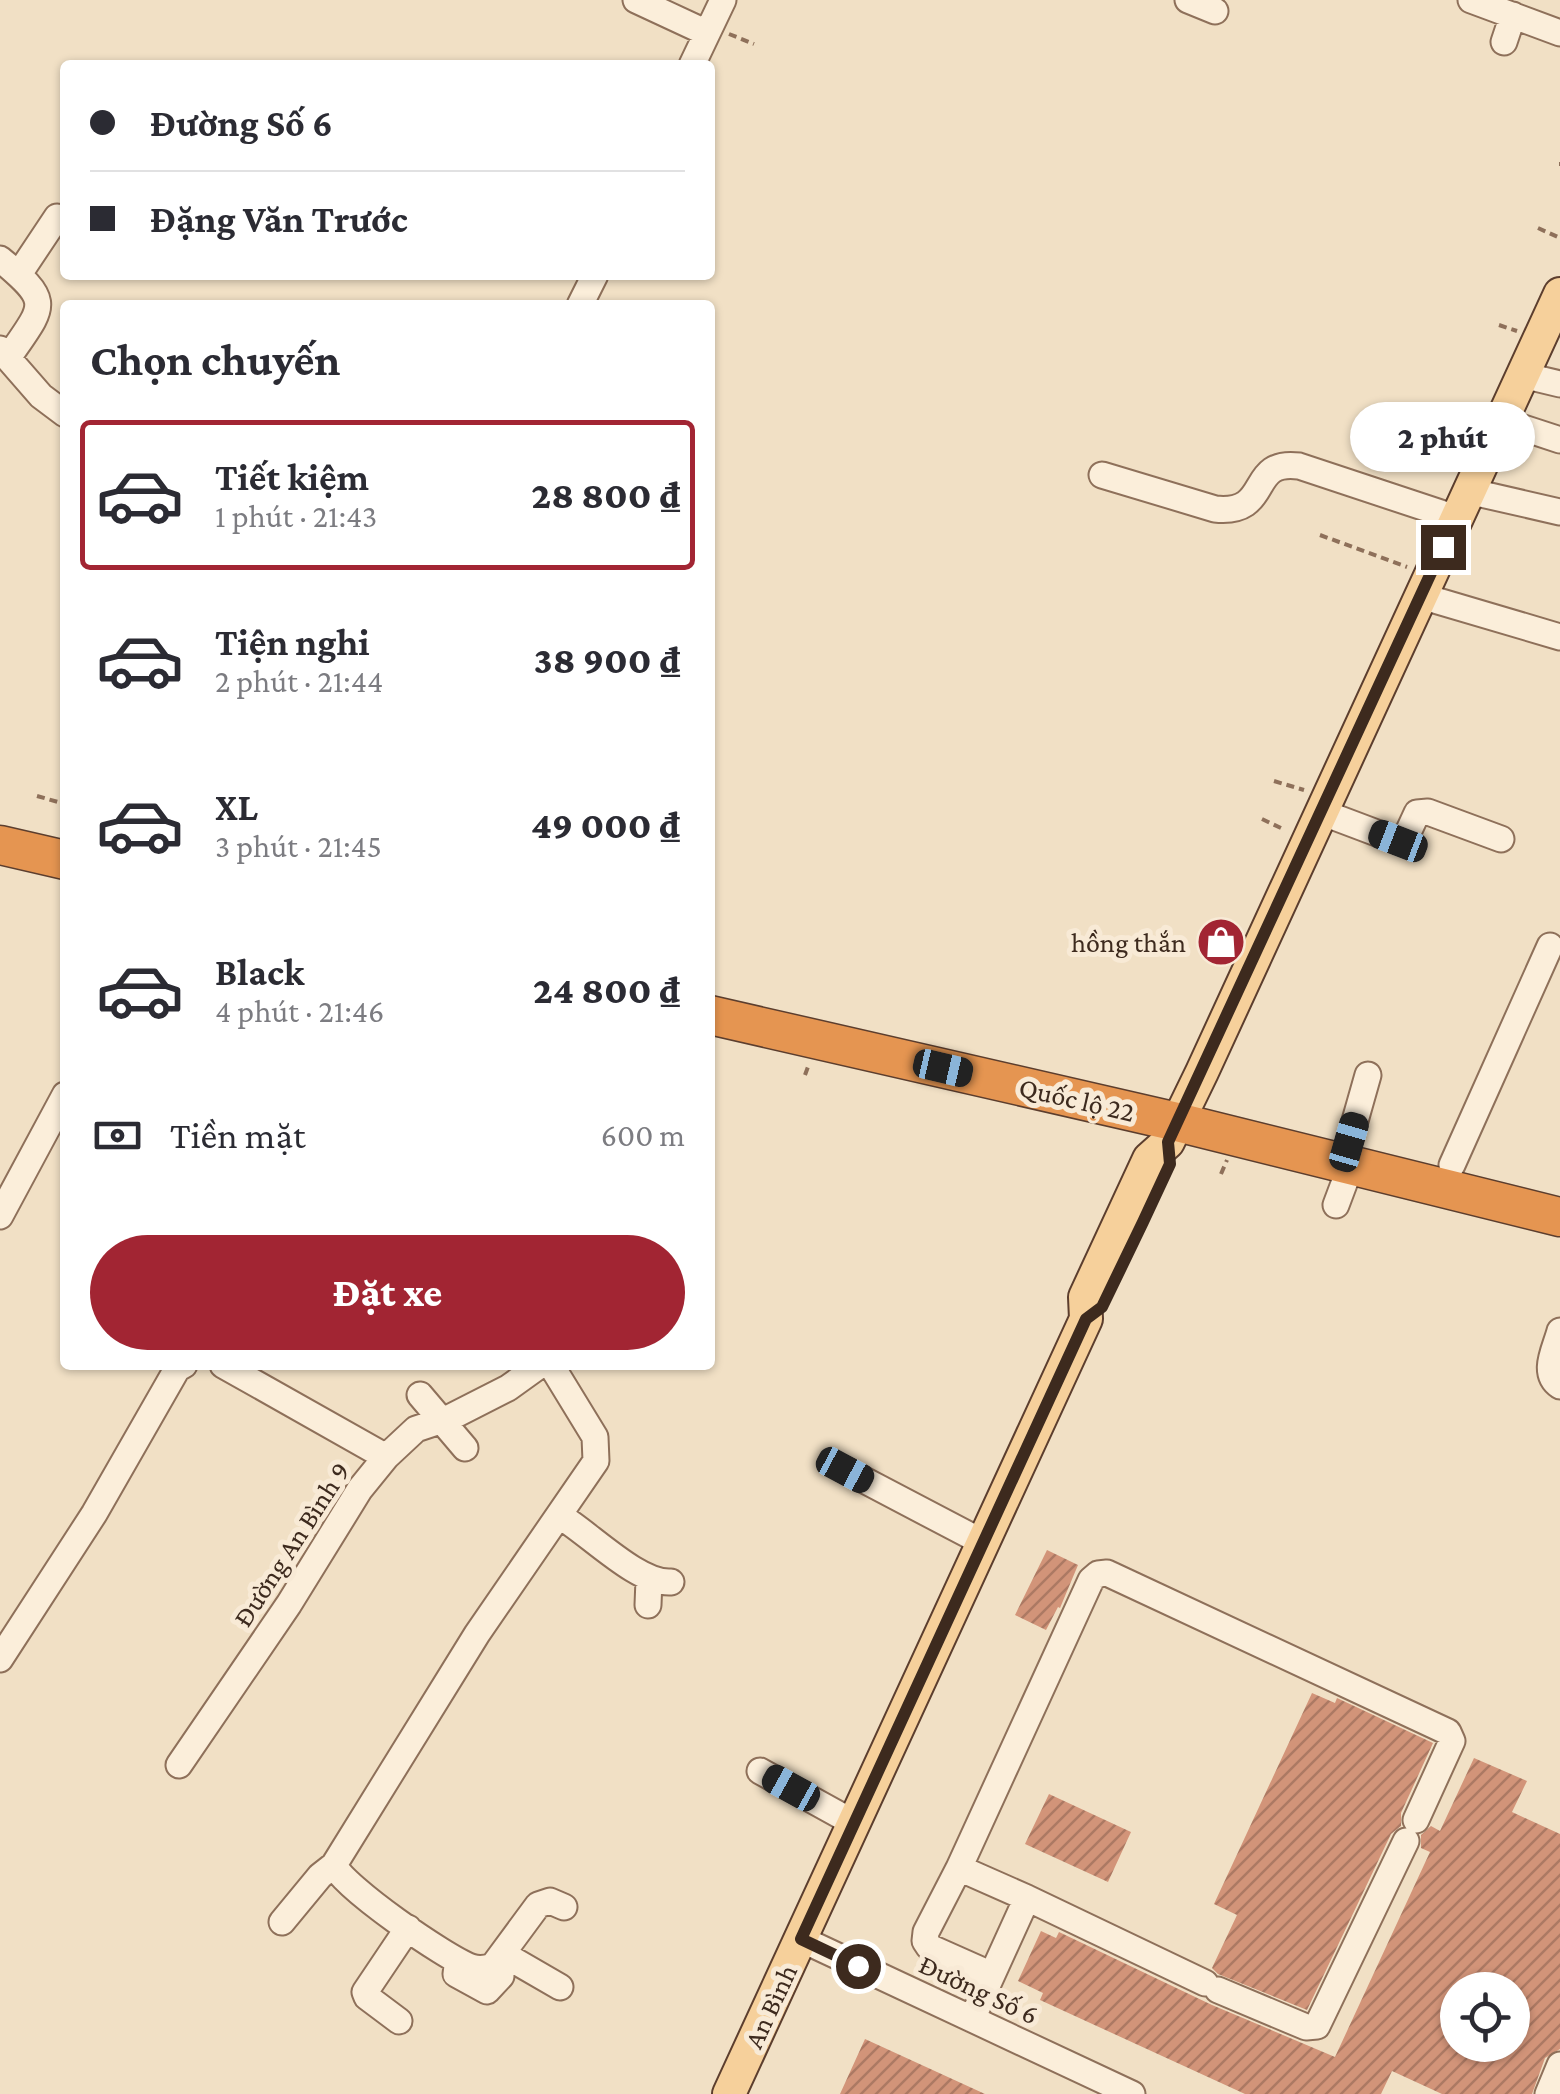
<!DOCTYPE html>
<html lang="vi">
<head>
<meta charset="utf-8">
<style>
  :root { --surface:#fff; --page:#f2f2f3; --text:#2b2b33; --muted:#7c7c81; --line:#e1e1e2; --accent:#a22533 }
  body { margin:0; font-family:"Crimson Pro",serif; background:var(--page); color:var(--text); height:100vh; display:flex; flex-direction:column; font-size:38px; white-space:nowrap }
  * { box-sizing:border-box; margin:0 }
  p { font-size:32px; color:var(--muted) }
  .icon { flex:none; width:55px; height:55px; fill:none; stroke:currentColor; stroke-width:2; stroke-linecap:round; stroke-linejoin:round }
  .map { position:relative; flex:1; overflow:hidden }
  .sheet { position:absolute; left:60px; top:300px; width:655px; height:1070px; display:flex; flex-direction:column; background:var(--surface); border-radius:10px; box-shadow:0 2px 8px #0004 }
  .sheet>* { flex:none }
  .banner { position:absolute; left:60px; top:60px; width:655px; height:220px; border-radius:10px; box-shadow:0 2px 8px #0004; display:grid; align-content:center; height:220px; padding:0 30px; background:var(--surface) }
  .fabs { position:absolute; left:1440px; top:1972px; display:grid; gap:20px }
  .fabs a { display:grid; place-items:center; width:90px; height:90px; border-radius:50%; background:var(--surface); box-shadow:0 2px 8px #0004; font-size:50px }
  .end { position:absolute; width:45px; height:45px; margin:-22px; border:12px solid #3d2a1e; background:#fff; box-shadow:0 0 0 5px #fff }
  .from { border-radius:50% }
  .bubble { position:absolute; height:70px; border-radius:35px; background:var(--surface); box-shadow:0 2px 8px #0004; font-size:32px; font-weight:800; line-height:70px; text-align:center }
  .car { position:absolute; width:30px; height:60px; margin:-30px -15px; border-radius:12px; box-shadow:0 0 8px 2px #0007; background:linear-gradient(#222 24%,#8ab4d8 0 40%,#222 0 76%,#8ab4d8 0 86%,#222 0) }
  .banner b { display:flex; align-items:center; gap:35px; height:95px; font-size:38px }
  .banner b+b { border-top:2px solid var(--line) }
  .banner i { width:25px; height:25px; background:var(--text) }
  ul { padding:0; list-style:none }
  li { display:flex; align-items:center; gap:30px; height:150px; margin:0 20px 15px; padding:0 10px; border:5px solid transparent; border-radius:10px }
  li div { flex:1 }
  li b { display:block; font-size:38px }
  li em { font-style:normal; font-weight:800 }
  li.active { border-color:var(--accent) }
  li>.icon { width:90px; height:90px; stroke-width:1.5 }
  h2 { padding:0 30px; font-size:45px; line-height:120px }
  .pay { display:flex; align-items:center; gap:25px; height:110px; padding:0 30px; font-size:38px }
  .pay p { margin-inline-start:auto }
  .button { display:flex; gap:20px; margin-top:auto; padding:20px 30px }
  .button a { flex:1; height:115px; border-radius:60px; background:var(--accent); color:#fff; font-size:40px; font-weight:800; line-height:115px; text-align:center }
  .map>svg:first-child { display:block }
  .building { fill:url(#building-hatch); fill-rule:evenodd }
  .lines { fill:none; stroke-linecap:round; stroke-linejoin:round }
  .minor-casing { stroke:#8e705a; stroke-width:29 }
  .major-casing { stroke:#5c3e2e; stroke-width:36 }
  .highway-casing { stroke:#5c3e2e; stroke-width:41 }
  .path { stroke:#8e705a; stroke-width:4; stroke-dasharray:8 5; stroke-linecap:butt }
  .minor { stroke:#fbeeda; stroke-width:25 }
  .major { stroke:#f6d09b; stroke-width:32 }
  .highway { stroke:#e59551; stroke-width:38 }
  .route { stroke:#3d2a1e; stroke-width:12 }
  .labels { text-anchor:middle; stroke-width:10; stroke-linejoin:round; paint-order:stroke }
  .poi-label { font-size:28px; fill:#3d2a1e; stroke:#f8ead6; text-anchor:end }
  .street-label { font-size:28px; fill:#3d2a1e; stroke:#f8ead6 }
</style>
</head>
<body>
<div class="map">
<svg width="1560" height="2094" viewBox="0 0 1560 2094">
  <defs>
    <pattern id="building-hatch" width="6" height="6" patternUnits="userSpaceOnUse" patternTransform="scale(2.5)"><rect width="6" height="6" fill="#d29479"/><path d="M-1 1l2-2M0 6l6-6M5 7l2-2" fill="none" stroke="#ac7963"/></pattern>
  </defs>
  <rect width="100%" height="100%" fill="#f1e0c5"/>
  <path class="building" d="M1047,1550L1078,1565L1060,1608L1058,1607L1046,1630L1015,1615Z
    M1312,1693L1335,1703L1337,1698L1433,1743L1401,1813V1826L1391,1834L1307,2010L1218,1974L1212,1968L1237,1915L1214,1904Z
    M1474,1758L1527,1781L1512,1812L1560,1834V2049L1545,2058L1532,2094H1442L1392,2071L1381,2094H1245L1040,2000L1043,1993L1018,1981L1041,1931L1056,1938L1059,1932L1212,2005L1335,2057L1430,1852L1421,1848V1835L1431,1826L1440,1831ZM1458,1990H1512V2045H1458Z
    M1049,1794L1131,1832L1108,1882L1025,1844Z
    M865,2039L985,2094H840Z"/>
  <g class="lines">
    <g class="minor-casing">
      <path id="minor" d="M636,0L707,33
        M1188,0L1215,11
        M1471,0L1560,33
        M1504,42L1513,15
        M692,65L723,0
        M0,259C53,303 45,304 8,358
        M19,274L57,217
        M580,305L595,275
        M0,349L41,396L65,414
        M1522,375L1560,384
        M1502,421L1560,440
        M1102,475L1215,509C1273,515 1246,459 1299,466L1456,518
        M1468,491L1560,512
        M1421,596L1560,637
        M1321,812L1398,841L1405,839L1417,813L1428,812L1501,839
        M1349,1142L1368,1075
        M1452,1165L1550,946
        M1336,1205L1351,1165
        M0,1216L65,1095
        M1560,1331C1555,1350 1541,1373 1560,1386
        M223,1365L386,1457
        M420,1395L465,1448
        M845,1470L984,1543
        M560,1516C590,1534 638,1584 671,1582
        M648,1605L649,1579
        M0,1659L94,1514L177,1369L184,1365
        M179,1765L289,1604L360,1489L386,1457L416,1429L449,1418L508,1388L540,1365
        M760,1771L854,1823
        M334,1865C343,1887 446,1958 471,1967C479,1970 485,1969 493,1966L538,1905L550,1901L564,1907
        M959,1868L926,1932L925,1941L929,1947L992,1975
        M1027,1898L959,1868L1091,1580L1098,1574L1107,1573L1448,1732L1452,1741L1416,1820
        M282,1922L320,1876L334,1865L477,1634L596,1461L595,1437L551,1365
        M801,1939L1132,2094
        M503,1954L560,1987
        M457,1966L456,1974L487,1991L501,1976
        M1218,1990L1306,2027L1317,2026L1406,1841
        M972,2019L1027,1898L1205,1983
        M399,2021L367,1997L365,1992L408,1928
        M1548,2094L1560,2065"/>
    </g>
    <g class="major-casing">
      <path id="major" d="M729,2094L1086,1319L1085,1297L1149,1159L1168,1142L1202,1072L1560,294"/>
    </g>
    <g class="highway-casing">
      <path id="highway" d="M0,845L65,860
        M710,1015L1177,1122L1560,1217"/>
    </g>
    <path class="path" d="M729,34L754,44
      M1559,164H1560
      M1538,228L1560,238
      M1499,325L1517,331
      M1320,535L1407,567
      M1274,781L1304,790
      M37,796L65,804
      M1262,819L1285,830
      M805,1075L809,1064
      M1221,1174L1227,1160"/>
    <use href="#minor" class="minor"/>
    <use href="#major" class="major"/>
    <use href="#highway" class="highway"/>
  </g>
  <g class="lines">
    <path class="route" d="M858,1966L801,1939L1086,1319L1102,1307L1143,1222L1170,1164L1168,1142L1443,547"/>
  </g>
  <defs>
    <g id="shop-disc" transform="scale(2.5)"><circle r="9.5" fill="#a22533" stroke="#f8ead6"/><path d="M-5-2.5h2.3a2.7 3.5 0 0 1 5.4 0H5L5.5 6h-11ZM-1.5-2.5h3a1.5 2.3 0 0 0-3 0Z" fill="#fff"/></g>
  </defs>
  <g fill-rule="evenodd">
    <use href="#shop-disc" x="1221" y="942"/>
  </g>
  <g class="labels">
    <g class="poi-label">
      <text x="1186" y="952">hồng thắn</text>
    </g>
    <g class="street-label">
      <text transform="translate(1077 1099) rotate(13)" y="10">Quốc lộ 22</text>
      <text transform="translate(291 1544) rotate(-57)" y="10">Đường An Bình 9</text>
      <text transform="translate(979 1989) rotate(25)" y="10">Đường Số 6</text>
      <text transform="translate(770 2006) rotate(-65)" y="10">An Bình</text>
    </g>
  </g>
</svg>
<div class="fabs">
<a><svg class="icon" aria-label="locate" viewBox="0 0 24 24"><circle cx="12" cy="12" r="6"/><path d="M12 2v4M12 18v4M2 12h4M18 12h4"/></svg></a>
</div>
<i class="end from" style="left:858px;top:1966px"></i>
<i class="end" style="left:1443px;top:547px"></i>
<div class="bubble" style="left:1350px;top:402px;width:185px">2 phút</div>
<i class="car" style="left:1398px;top:841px;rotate:291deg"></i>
<i class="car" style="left:943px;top:1068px;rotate:103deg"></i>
<i class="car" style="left:1349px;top:1142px;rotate:16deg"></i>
<i class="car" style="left:845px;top:1470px;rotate:118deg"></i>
<i class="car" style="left:791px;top:1788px;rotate:299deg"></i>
<div class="banner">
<b><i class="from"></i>Đường Số 6</b>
<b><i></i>Đặng Văn Trước</b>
</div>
<section class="sheet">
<h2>Chọn chuyến</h2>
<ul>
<li class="active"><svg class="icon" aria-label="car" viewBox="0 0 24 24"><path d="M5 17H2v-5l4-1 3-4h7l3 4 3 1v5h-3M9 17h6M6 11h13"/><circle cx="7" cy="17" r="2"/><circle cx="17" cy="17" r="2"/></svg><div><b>Tiết kiệm</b><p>1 phút · 21:43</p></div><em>28 800 ₫</em></li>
<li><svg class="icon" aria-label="car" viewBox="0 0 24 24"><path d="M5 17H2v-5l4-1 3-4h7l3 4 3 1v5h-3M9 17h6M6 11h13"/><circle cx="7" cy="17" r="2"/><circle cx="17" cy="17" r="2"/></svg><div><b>Tiện nghi</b><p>2 phút · 21:44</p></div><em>38 900 ₫</em></li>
<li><svg class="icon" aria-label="car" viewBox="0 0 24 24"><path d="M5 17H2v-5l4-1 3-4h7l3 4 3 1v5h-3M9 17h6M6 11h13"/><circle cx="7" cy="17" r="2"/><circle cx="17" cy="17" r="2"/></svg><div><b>XL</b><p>3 phút · 21:45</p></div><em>49 000 ₫</em></li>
<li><svg class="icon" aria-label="car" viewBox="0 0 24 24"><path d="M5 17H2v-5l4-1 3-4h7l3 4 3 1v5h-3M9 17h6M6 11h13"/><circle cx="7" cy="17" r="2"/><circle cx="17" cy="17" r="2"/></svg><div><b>Black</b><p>4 phút · 21:46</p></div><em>24 800 ₫</em></li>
</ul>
<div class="pay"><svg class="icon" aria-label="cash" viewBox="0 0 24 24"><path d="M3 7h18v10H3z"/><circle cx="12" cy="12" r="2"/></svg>Tiền mặt<p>600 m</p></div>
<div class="button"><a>Đặt xe</a></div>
</section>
</div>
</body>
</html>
